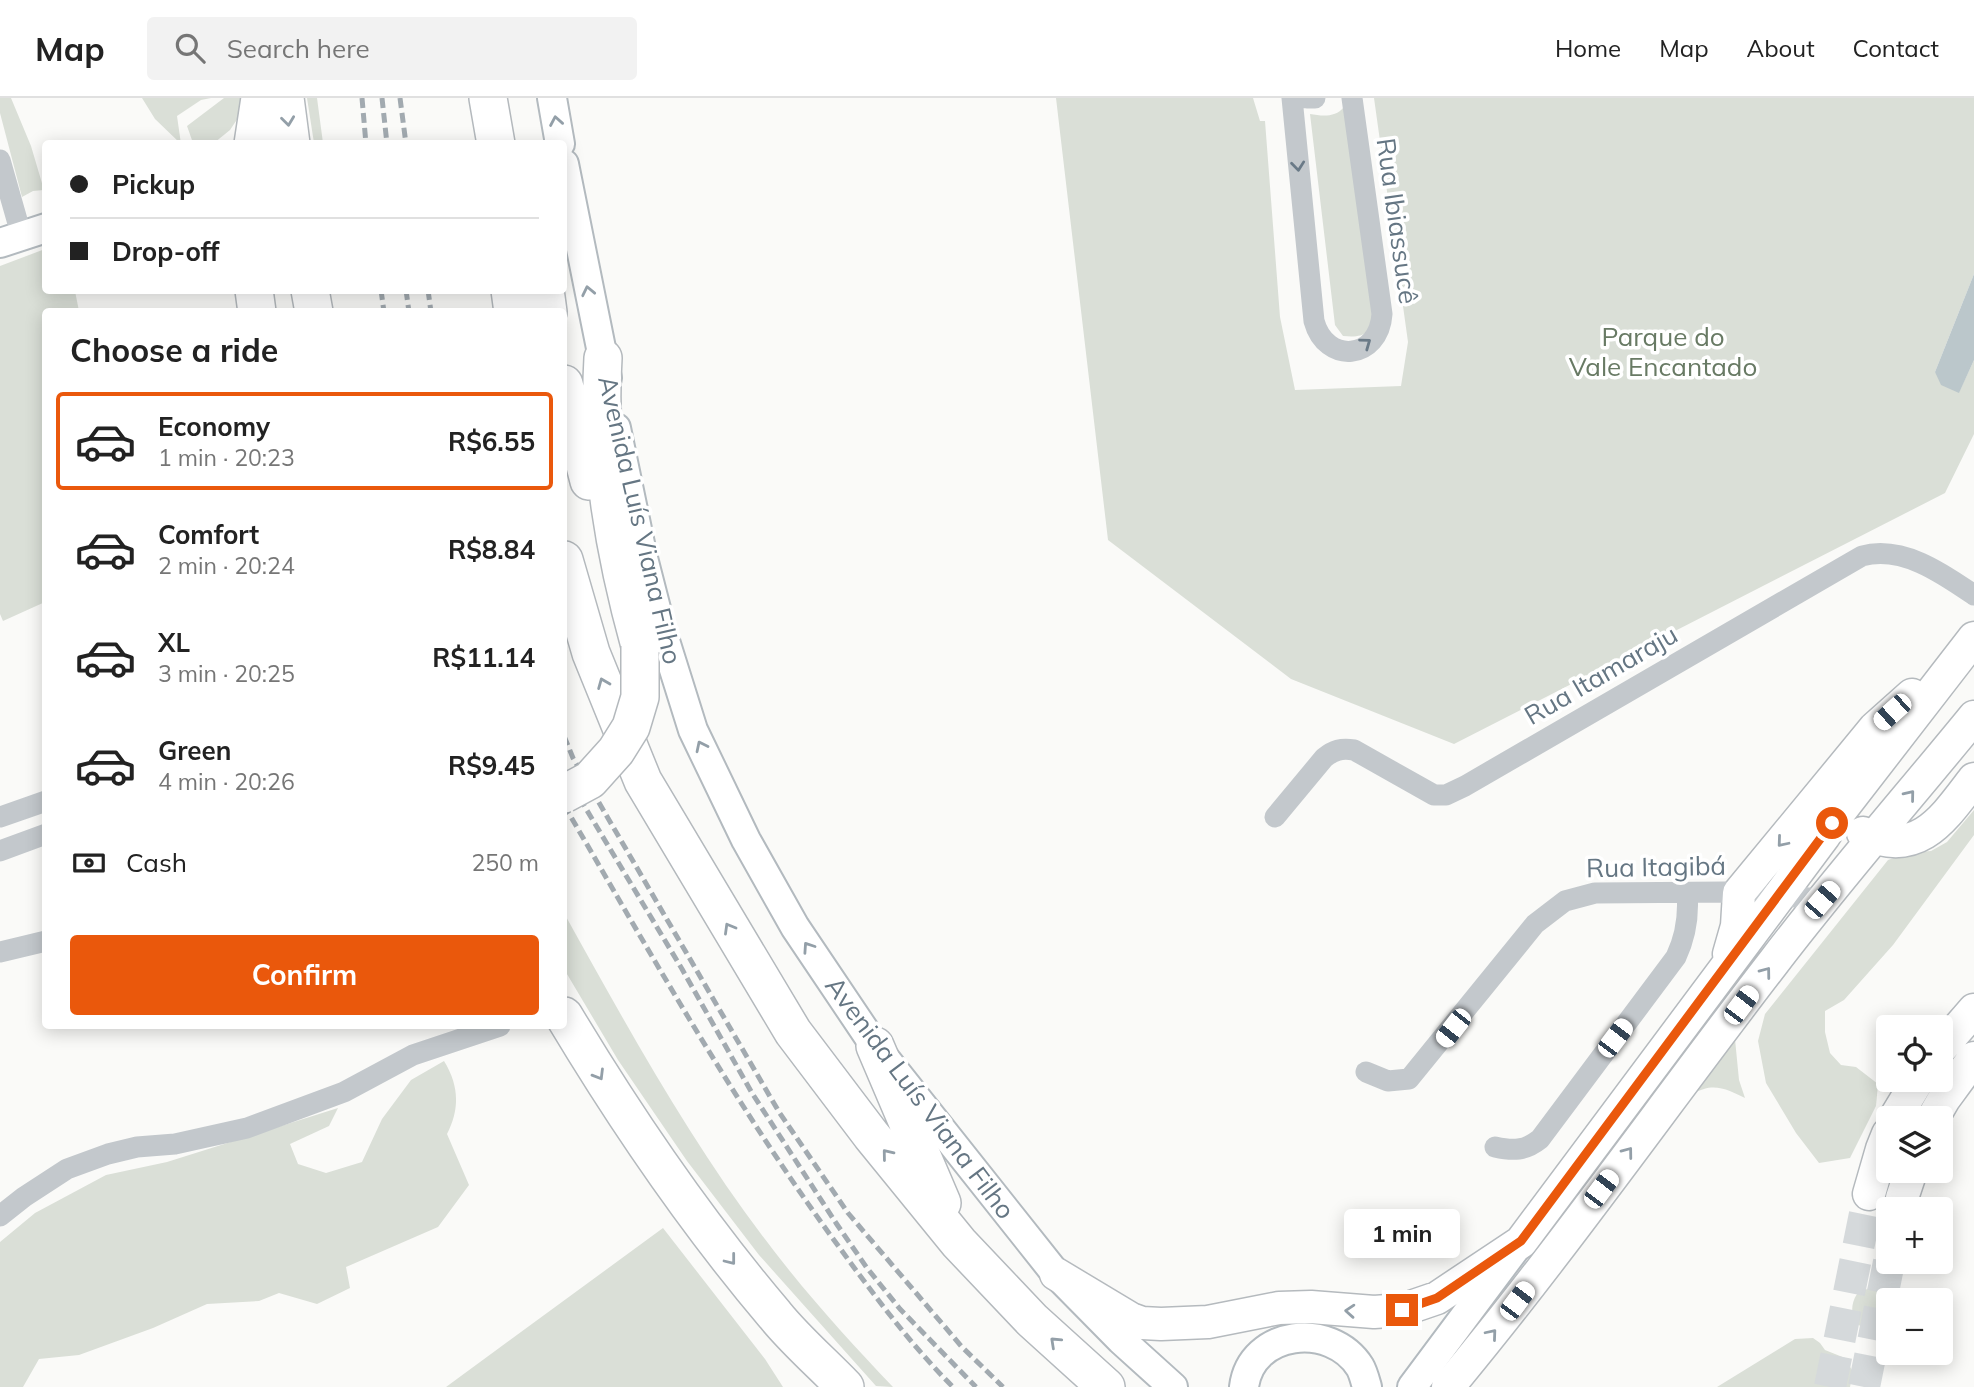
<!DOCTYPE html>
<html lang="en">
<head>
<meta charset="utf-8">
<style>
  :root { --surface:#fff; --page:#f2f2f2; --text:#222; --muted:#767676; --line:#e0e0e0; --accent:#ea580c }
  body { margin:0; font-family:Mulish,sans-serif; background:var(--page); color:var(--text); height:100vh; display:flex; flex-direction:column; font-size:26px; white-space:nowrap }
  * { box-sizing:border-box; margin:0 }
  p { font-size:23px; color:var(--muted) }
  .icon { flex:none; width:38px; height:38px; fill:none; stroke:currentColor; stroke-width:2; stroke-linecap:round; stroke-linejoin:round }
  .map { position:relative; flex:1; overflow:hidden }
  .drawer { position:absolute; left:42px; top:210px; width:525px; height:721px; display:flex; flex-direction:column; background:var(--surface); border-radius:7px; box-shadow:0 4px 18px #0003 }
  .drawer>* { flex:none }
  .guide { position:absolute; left:42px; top:42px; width:525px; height:154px; border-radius:7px; box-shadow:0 4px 18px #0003; display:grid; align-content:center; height:154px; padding:0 28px; background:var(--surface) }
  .fabs { position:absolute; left:1876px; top:917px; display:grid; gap:14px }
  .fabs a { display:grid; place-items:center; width:77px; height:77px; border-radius:7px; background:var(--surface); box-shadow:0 4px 18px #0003; font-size:35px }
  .end { position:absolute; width:32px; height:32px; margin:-16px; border:9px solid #ea580c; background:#fff; box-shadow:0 0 0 4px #fff }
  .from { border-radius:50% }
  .bubble { position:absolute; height:49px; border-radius:7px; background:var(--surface); box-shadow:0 4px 18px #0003; font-size:23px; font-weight:700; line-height:49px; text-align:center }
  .car { position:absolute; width:21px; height:42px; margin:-21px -10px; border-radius:9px; box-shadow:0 0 5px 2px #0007; background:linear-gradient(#fff 24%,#345 0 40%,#fff 0 76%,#345 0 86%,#fff 0) }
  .guide b { display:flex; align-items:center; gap:24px; height:66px; font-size:26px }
  .guide b+b { border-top:2px solid var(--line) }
  .guide i { width:18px; height:18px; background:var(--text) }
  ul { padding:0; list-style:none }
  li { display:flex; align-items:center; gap:21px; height:98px; margin:0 14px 10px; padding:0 14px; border:4px solid transparent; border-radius:7px }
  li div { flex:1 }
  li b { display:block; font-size:26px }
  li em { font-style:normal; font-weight:700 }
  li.active { border-color:var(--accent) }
  li>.icon { width:63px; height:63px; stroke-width:1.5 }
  h2 { padding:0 28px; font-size:32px; line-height:84px }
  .pay { display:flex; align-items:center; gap:18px; height:77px; padding:0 28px; font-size:26px }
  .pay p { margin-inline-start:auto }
  .action { display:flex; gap:14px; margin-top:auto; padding:14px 28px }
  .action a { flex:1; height:80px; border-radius:7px; background:var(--accent); color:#fff; font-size:28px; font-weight:700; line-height:80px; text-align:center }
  header { display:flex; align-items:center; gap:42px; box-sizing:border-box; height:98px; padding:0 35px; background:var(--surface); border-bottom:2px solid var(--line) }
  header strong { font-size:33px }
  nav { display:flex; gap:38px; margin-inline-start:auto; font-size:24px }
  .search { width:490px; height:63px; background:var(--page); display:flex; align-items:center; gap:18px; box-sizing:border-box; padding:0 24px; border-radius:7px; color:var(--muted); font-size:26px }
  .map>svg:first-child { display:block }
  .green { fill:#dadfd7 }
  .water { fill:#bbc7cb }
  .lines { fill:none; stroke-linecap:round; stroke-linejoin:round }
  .primary-tunnel { stroke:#d5d9db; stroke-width:32; stroke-dasharray:32 16; stroke-linecap:butt }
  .secondary-casing { stroke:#b3babf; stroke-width:32 }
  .primary-casing { stroke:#b5babe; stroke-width:35 }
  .highway-casing { stroke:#b4b9bd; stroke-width:40 }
  .street { stroke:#c3c8cc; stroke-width:21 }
  .secondary { stroke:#fff; stroke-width:28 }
  .primary { stroke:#fff; stroke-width:32 }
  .highway { stroke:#fff; stroke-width:37 }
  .rail { stroke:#a2aab0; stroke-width:5; stroke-dasharray:10 5; stroke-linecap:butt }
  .highway-bridge-casing { stroke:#b4b9bd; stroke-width:40; stroke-linecap:butt }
  .highway-bridge { stroke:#fff; stroke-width:37 }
  .oneway { stroke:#939fa8 }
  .oneway2 { stroke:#6a7a87 }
  .route { stroke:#ea580c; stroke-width:9 }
  .labels { text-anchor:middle; stroke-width:7; stroke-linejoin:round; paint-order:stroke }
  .street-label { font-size:26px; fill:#657683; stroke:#fff }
  .park-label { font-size:26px; fill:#687a64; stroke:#fff }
</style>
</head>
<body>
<header>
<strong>Map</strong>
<div class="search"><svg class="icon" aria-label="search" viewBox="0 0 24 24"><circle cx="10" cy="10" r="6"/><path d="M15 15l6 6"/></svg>Search here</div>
<nav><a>Home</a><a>Map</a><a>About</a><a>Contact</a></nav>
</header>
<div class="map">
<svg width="1974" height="1289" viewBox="0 0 1974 1289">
  <rect width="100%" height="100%" fill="#fafaf8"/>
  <path class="green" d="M0,0H11L31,48L44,92L33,93L22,99L0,15Z
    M142,0H211L201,2L177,18L181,46L155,21Z
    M224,0H242L244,11L230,32L214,45H193L187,28Z
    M307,0H317L323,45H314Z
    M1056,0H1253L1260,23H1265L1280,219L1295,292L1401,288L1408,244L1374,0H1974V176L1935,274L1959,294L1974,262V336L1945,395L1454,646L1291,581L1108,442Z
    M1344,9L1377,217C1369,236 1364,240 1343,238L1335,227L1310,16C1322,18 1335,20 1344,9Z
    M45,151L46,192L75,193L79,213L46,214L45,504L3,523L0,516V168Z
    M1974,712V737L1893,847L1844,902L1825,913V934L1830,955L1841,967L1856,969L1878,986L1876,1008L1850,1060L1819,1065L1796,1035L1766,985L1758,943L1765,916L1888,762L1907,755L1931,753L1947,744Z
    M564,815C628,930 693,1049 774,1153C811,1201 851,1245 893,1289L876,1288L759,1157L687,1063L618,962L564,871Z
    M1734,931L1739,982L1745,1000C1733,994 1718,986 1704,991C1696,993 1695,996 1687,995Z
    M444,963C459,987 460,1011 447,1036L469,1087L438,1129L346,1169L350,1190L317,1206L279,1195L259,1203L207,1206L153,1230L79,1257L39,1261L23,1289H0V1144L35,1115L106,1077L167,1064L338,1010L329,1028L290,1046L298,1066L326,1075L362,1064L382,1021L411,982Z
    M663,1130L765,1261L783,1289H446Z
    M1871,1189L1885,1192L1894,1202H1888V1228C1865,1243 1842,1219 1857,1196Z
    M1813,1240L1820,1245L1825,1252L1845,1260L1853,1274L1850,1289H1717L1795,1241Z"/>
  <path class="water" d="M1974,176V262L1959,295L1941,287L1935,274Z"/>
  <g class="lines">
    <path class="primary-tunnel" d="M1830,1289L1869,1096
      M1864,1289L1889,1164"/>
    <g class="secondary-casing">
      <path id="secondary" d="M552,0L560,46
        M564,66L607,280
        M0,145L46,130
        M616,330L643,460L661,530L693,632L746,742L795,829L875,948L1056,1176L1121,1242L1173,1289
        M1244,1289C1251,1232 1331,1223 1360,1269C1363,1274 1365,1282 1367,1289
        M1412,1289L1515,1151"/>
    </g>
    <g class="primary-casing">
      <path id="primary" d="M1863,735C1919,761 1944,720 1974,681
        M1729,856L1737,828L1739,795L1875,630L1912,597
        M1941,950L1974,912
        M1895,1020L1918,982
        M1933,1020L1944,1001L1974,960
        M1869,1096L1882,1051L1888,1036
        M1902,1100L1911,1073
        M1056,1176L1131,1221L1142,1225L1161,1226L1208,1224L1279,1210L1311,1209L1374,1214L1402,1212L1437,1200L1521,1144L1824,738L1841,712L1974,540
        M1448,1289C1562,1152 1664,1006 1773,865C1837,781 1907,701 1974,619"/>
    </g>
    <g class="highway-casing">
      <path id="highway" d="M285,0L291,46
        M488,0L496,46
        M253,46L260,0
        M254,192L257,214
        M310,192L314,214
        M510,192L513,214
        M545,192L548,214
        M603,260C597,357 614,455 640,548
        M564,286L589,383
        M564,462L591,555L643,683L793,934L871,1037L959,1145L1032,1222L1106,1289
        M564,918C627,1023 696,1124 775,1217C796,1243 822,1265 845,1289
        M875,948L942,1105"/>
    </g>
    <path class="street" d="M1292,0L1314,223C1326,267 1379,262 1382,216L1352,0
      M1307,0H1315
      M0,62L21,136
      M0,719L46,703
      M1275,719L1324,660C1334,652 1341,650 1354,652L1434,697H1446L1465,688L1862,458C1902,447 1942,475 1974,497
      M0,753L46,736
      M0,854L46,843
      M1366,974L1388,983L1409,981L1535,826L1565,803L1595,795L1725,794L1822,801
      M1495,1049C1513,1053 1525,1053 1540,1041L1676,859C1686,838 1689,818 1687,795
      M0,1118L24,1099L67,1071L108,1056L137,1049L175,1046L247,1030L344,994L413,957L500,928"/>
    <use href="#secondary" class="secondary"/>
    <use href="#primary" class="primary"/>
    <use href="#highway" class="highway"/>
    <path class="rail" d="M362,0L366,46
      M382,0L387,46
      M400,0L406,46
      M381,192L384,214
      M406,192L409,214
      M428,192L431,214
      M564,638L573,660L779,1014L848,1115L962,1249L1003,1289
      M564,674L682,871L752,995L836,1125L867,1170L900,1211L976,1289
      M564,707C652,858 738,1012 842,1153C876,1200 912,1248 953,1289"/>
    <g class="highway-bridge-casing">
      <path id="highway-bridge" d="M564,696L590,682L616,653L631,629L640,599V548"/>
    </g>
    <use href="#highway-bridge" class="highway-bridge"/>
  </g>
  <defs><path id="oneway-chevron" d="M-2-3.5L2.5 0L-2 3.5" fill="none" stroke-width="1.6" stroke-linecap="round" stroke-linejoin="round" transform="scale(1.75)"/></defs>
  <g class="oneway">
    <use href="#oneway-chevron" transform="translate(288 23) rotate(83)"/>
    <use href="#oneway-chevron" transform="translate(556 23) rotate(-100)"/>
    <use href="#oneway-chevron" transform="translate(588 193) rotate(-102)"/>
    <use href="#oneway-chevron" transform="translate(603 585) rotate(-112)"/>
    <use href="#oneway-chevron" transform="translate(701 648) rotate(-116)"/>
    <use href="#oneway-chevron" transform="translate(1910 697) rotate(-51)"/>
    <use href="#oneway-chevron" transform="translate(1782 744) rotate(130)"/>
    <use href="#oneway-chevron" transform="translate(729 830) rotate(-120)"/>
    <use href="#oneway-chevron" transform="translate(808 849) rotate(-124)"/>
    <use href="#oneway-chevron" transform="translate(1766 874) rotate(-53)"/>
    <use href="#oneway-chevron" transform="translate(599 977) rotate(59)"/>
    <use href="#oneway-chevron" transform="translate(1628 1054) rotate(-53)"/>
    <use href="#oneway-chevron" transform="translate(887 1056) rotate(-129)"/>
    <use href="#oneway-chevron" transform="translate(731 1162) rotate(52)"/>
    <use href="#oneway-chevron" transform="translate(1350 1213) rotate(-176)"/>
    <use href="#oneway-chevron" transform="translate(1492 1236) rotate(-50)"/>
    <use href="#oneway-chevron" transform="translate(1055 1244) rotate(-137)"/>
  </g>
  <g class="oneway2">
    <use href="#oneway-chevron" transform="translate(1298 68) rotate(84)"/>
    <use href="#oneway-chevron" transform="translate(1366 245) rotate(-36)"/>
  </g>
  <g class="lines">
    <path class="route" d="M1402,1212L1437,1200L1521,1143L1832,725"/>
  </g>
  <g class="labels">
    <g class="street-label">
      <text transform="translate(1397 123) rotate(82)" y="9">Rua Ibiassucê</text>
      <text transform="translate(640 422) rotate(77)" y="9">Avenida Luís Viana Filho</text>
      <text transform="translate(1601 577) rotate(-30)" y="9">Rua Itamaraju</text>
      <text transform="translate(1656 769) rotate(-1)" y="9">Rua Itagibá</text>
      <text transform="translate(920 1000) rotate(53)" y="9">Avenida Luís Viana Filho</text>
    </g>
    <g class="park-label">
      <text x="1663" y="248">Parque do<tspan x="1663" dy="30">Vale Encantado</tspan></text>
    </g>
  </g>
</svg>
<div class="fabs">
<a><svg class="icon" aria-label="locate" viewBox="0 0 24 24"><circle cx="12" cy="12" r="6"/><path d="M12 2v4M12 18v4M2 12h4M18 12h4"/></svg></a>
<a><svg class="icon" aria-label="layers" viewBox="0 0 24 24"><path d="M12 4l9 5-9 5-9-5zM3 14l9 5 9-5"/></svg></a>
<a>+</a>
<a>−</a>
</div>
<i class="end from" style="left:1832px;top:725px"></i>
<i class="end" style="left:1402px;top:1212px"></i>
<div class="bubble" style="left:1344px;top:1111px;width:116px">1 min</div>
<i class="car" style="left:1892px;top:614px;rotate:228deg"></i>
<i class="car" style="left:1822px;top:802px;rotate:41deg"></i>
<i class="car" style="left:1741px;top:907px;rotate:37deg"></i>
<i class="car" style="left:1453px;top:930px;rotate:218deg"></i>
<i class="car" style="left:1615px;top:940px;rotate:37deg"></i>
<i class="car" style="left:1601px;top:1091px;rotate:37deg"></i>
<i class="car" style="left:1517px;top:1203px;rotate:37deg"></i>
<div class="guide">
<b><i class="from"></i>Pickup</b>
<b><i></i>Drop-off</b>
</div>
<section class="drawer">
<h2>Choose a ride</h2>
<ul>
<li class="active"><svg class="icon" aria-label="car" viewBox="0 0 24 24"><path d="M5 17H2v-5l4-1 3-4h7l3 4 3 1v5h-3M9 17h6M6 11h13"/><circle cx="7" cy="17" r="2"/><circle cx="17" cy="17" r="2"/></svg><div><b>Economy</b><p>1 min · 20:23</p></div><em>R$6.55</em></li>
<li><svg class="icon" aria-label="car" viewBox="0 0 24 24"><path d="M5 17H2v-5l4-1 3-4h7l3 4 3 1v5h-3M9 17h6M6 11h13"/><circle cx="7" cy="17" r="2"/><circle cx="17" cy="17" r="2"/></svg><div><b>Comfort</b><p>2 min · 20:24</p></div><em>R$8.84</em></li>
<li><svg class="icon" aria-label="car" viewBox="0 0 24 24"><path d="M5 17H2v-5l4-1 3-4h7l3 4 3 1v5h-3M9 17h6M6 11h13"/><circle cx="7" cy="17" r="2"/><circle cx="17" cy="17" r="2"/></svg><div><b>XL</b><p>3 min · 20:25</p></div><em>R$11.14</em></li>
<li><svg class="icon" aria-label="car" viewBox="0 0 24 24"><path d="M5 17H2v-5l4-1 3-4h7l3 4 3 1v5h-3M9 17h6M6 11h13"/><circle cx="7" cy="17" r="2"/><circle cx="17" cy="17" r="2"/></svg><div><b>Green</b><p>4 min · 20:26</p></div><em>R$9.45</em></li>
</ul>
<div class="pay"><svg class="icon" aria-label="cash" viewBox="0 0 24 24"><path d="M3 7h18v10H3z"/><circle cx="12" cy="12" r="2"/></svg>Cash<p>250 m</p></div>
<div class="action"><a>Confirm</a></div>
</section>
</div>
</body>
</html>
